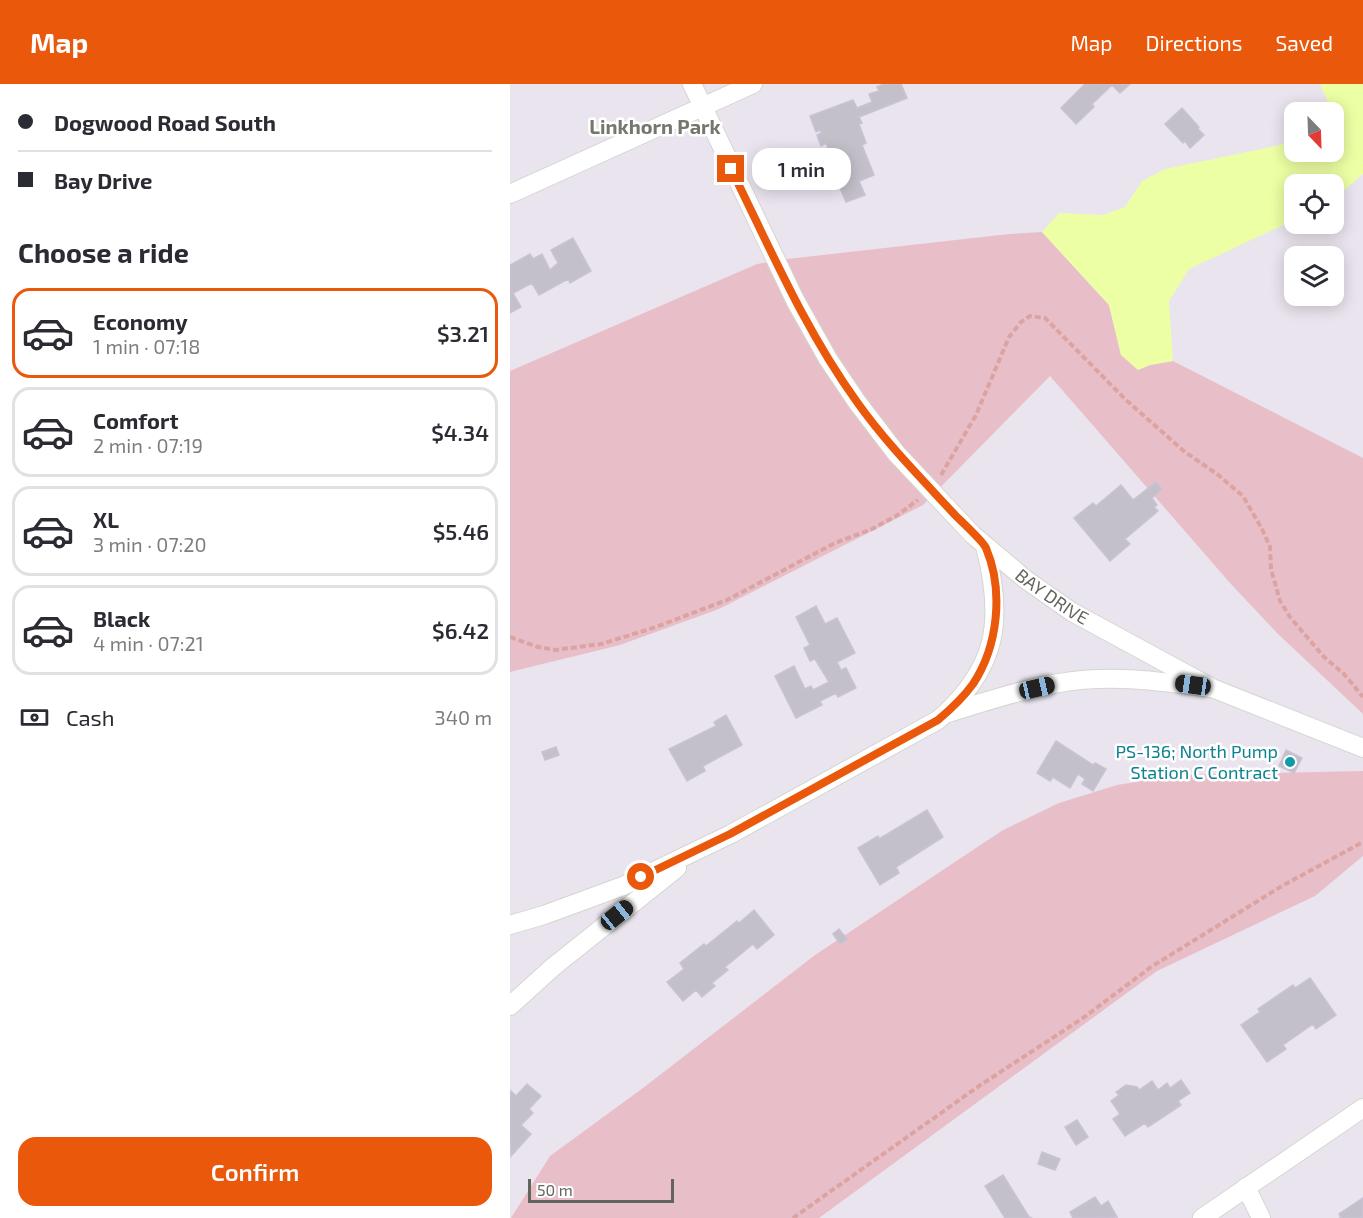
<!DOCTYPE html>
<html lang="en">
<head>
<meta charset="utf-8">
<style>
  :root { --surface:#fff; --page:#f7f7f7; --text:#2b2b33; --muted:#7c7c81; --line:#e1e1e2; --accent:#ea580c }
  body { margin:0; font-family:"Exo 2",sans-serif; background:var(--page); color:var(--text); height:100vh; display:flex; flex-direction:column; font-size:22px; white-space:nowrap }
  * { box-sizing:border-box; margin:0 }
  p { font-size:20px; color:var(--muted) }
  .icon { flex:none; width:33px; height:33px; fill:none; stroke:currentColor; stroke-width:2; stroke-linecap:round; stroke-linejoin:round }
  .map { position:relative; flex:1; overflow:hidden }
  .drawer { display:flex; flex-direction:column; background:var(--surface); width:510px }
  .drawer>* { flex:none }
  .banner { display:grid; align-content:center; height:132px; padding:0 18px; background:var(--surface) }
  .needle { width:39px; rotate:157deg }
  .buttons { position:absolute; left:774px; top:18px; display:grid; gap:12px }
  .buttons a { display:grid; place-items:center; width:60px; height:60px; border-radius:12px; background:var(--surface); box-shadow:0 3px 15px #0003; font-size:30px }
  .scale { position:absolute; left:18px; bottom:15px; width:146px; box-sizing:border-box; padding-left:6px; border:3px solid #62655c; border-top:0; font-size:16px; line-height:21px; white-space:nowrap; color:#62655c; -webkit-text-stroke:4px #fff; paint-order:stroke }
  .end { position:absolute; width:27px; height:27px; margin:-14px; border:8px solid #ea580c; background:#fff; box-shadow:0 0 0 3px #fff }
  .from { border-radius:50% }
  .bubble { position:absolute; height:42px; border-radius:18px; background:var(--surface); box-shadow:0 3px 15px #0003; font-size:20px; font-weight:600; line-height:42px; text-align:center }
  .car { position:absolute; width:18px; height:36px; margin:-18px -9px; border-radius:8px; box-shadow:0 0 4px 2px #0007; background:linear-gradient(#222 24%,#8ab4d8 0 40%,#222 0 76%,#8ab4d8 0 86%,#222 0) }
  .banner b { display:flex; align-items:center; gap:21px; height:57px; font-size:22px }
  .banner b+b { border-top:2px solid var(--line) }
  .banner i { width:15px; height:15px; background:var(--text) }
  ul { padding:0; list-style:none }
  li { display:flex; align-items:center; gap:18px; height:90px; margin:0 12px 9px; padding:0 6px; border:3px solid var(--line); border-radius:18px }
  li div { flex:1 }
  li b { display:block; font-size:22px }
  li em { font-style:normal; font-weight:600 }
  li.active { border-color:var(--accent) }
  li>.icon { width:54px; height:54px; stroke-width:1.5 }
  h2 { padding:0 18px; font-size:27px; line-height:72px }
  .pay { display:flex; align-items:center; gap:15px; height:66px; padding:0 18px; font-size:22px }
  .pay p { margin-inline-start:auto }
  .primary-button { display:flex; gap:12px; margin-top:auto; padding:12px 18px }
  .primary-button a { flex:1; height:69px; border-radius:18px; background:var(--accent); color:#fff; font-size:24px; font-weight:600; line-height:69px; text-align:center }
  header { display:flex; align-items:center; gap:36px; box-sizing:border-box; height:84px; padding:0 30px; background:var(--accent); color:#fff }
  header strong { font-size:28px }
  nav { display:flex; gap:33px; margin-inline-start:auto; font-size:21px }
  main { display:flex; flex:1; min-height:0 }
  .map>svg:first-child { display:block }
  .green { fill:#e8bfc8 }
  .water { fill:#ecffa4 }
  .building { fill:#c4c0ca; stroke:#cac2d4; stroke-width:1.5 }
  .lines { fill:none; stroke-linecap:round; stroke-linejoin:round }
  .street-casing { stroke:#d3d7cf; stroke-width:20 }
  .secondary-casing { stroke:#d4d8ce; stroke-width:20 }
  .path { stroke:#dba3a1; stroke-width:4; stroke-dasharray:6 3; stroke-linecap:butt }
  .street { stroke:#fff; stroke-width:18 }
  .secondary { stroke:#fff; stroke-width:18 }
  .route { stroke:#ea580c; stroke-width:8 }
  .culture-dot { fill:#0f9aa8; stroke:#fff; stroke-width:2 }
  .labels { text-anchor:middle; stroke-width:5; stroke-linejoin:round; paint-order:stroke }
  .street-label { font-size:18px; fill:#62655c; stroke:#fff }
  .culture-label { font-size:18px; fill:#0d838f; stroke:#fff; text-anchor:end }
  .neighbourhood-label { font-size:20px; font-weight:bold; fill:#74776d; stroke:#fff }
</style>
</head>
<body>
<header>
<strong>Map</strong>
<nav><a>Map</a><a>Directions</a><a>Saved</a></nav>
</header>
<main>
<section class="drawer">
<div class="banner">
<b><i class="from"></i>Dogwood Road South</b>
<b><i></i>Bay Drive</b>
</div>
<h2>Choose a ride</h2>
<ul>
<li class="active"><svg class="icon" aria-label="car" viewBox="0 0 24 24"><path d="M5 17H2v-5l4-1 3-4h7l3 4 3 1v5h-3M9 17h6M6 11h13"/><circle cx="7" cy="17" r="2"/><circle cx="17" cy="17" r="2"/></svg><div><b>Economy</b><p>1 min · 07:18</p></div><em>$3.21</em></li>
<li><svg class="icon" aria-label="car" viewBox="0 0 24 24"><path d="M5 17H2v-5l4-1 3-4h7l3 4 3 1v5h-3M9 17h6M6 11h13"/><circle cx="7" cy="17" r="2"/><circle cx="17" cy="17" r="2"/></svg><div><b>Comfort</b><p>2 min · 07:19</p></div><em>$4.34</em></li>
<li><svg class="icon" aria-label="car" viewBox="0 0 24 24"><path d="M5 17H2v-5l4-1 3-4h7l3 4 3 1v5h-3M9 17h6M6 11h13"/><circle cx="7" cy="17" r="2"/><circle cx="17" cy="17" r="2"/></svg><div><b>XL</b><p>3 min · 07:20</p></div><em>$5.46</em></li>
<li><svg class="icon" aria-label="car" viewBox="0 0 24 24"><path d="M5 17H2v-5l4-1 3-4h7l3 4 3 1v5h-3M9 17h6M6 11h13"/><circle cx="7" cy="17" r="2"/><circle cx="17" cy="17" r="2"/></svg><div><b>Black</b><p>4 min · 07:21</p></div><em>$6.42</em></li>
</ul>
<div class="pay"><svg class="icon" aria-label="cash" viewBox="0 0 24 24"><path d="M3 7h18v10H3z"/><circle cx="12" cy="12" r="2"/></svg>Cash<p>340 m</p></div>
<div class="primary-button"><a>Confirm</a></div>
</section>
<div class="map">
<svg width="853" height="1134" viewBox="0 0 853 1134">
  <rect width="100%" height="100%" fill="#eae4ef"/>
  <path class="green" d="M532,148L599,221L611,271L640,281L663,277L853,374V630L767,549L720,499L540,292L413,421L209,525L110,561L0,588V287L247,180L277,175L499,150Z
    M853,687V772L805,812L647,887L309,1134H1L40,1072L133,1004L305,871L493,746L549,719L607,701L669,691Z"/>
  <path class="water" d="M810,0H853V90L824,115V100H784V136L679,185L659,217L663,277L640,281L628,286L611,271L599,221L532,148L549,129L593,131L615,123L632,97L655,85L770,61L784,51V68H824V28H814L820,23Z"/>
  <path class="building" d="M374,0H391L397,14L349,33L352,39L349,40L356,59L352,61L364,91L349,97L355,111L336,118L330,104H332L318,74L321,72L316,59L311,62L307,51L311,49L310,46L306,48L300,32L343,16L347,24L362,18L359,10L369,7L367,3Z
    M575,0H620L610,9L602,1L582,20L584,23L566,40L551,24Z
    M672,24L689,43L688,45L694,51L680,64L675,57L673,59L655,40Z
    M63,154L81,187L60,199L58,195L29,211L22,199L3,209L11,223L0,229V181L20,170L23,175L32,170L40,186L48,179L41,166Z
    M646,398L652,405L642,414L647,421L644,423L648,427L615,455L620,460L600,477L564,434L583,419L586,422L611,401L623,416Z
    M306,522L315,540L327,534L345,569L327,578L331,586L336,584L346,604L328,613L326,609L310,617L312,621L286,634L265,592L284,582L295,605L301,602L303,606L319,598L305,575L300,577L294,564L300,561L286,533Z
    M216,631L232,661L193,682L195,687L177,697L159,665L206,642L204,638Z
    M546,657L583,681L585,679L596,685L583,707L572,700L575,695L568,690L560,704L543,693L540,697L527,689Z
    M46,663L49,671L35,676L32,668Z
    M776,666L792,674L784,689L769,682Z
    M417,726L433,753L386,783L389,789L370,801L348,764L368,752L369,755Z
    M244,826L264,851L247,865L243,860L215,883L218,886L202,899L205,902L192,913L186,906L173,917L157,898L174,885L170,879L194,860L196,862L227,837L229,839Z
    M329,845L337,855L330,860L323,850Z
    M800,894L826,931L806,945L803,940L773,961L776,965L757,978L731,941L750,928L748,925L783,901L785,904Z
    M671,996L680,1009L668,1017L671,1021L638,1043L635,1039L615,1052L603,1035L610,1030L601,1017L609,1011L606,1008L616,1001L627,1003L629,1006L642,997L648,1006L657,999L660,1004Z
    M17,1000L31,1012L19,1025L23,1029L11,1041L21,1050L1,1072L0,1009L1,1007L6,1012Z
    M567,1036L578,1053L566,1061L555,1043Z
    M532,1068L550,1075L545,1086L528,1080Z
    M493,1091L519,1133L522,1134H495L475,1102Z
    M585,1113L591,1122L598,1117L607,1133L563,1134L560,1128Z
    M853,1114V1134H829L831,1133L829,1130Z"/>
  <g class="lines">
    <g class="street-casing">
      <path id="street" d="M0,110L243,0
        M438,629C475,618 512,605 549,599C600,590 650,597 700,604
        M0,841L34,831L113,802L221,750L428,636C488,584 494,536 475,462
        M0,922L43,883L167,784
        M736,1103L751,1134"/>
    </g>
    <g class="secondary-casing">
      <g id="secondary">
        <path id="s1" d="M182,0L285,216L318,275L347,318L386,369L463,451L515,495L562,528L702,604L853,664"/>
        <path d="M692,1134L853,1024"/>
      </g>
    </g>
    <path class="path" d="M431,391L466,331L499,253L511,238L520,232L535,234L616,316L675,368L707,390L733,412L752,445L760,463L761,485L770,517L780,533L814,573L834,590L853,613
      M0,553L28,563L45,566L91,560L143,544L217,516L325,459L362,445L386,432L408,416
      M283,1134L469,1002L573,934L641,883L772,802L853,758"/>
    <use href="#street" class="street"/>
    <use href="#secondary" class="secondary"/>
  </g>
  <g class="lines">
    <path class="route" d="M131,793L220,750L428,636C441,625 453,614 463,600C488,562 494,507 476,464C473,457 452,438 445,431C411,394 376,359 347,318C295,246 260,164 221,85"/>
  </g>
  <circle class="culture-dot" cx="780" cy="678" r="6"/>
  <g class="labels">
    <g class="street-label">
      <text dy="6" stroke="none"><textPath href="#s1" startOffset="636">BAY DRIVE</textPath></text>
    </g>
    <g class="culture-label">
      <text x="768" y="674">PS-136; North Pump<tspan x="768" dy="21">Station C Contract</tspan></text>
    </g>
    <g class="neighbourhood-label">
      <text x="145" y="50">Linkhorn Park</text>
    </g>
  </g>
</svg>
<div class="buttons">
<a><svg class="needle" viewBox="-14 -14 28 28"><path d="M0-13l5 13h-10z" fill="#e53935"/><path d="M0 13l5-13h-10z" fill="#7c7c81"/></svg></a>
<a><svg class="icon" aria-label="locate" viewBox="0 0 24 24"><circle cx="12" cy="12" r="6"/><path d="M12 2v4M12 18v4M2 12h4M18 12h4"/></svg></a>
<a><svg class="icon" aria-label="layers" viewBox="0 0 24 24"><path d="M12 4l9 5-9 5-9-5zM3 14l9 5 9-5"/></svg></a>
</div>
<div class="scale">50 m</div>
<i class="end from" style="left:131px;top:793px"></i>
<i class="end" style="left:221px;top:85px"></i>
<div class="bubble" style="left:242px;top:64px;width:99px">1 min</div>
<i class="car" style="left:683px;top:601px;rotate:278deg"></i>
<i class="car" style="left:527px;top:604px;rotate:77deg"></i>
<i class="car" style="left:107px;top:831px;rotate:51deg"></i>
</div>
</main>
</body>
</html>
